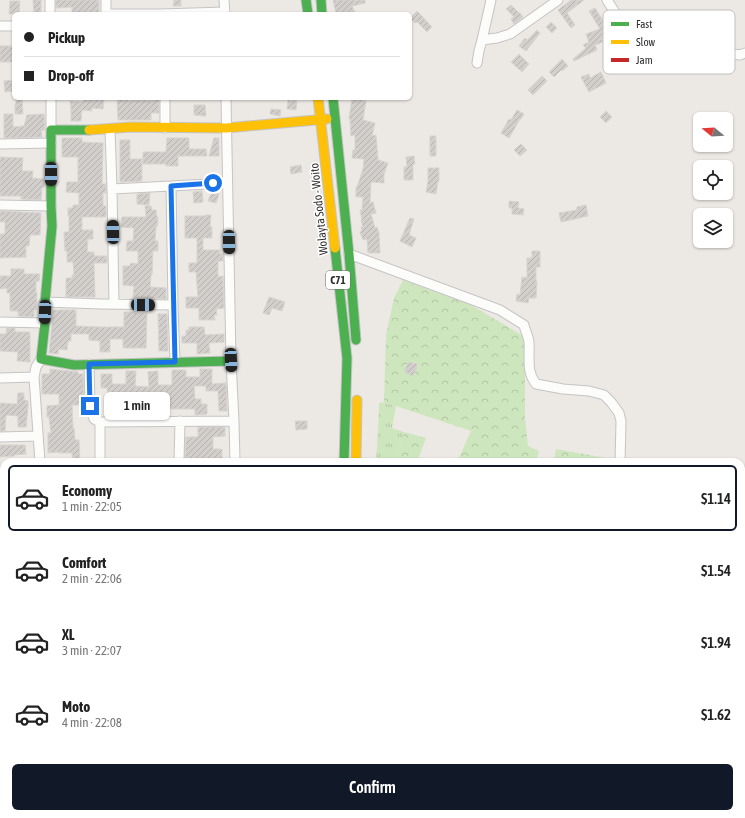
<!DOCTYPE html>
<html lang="en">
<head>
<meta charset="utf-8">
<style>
  :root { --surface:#fff; --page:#f6f6f6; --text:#222; --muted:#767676; --line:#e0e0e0; --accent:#111827 }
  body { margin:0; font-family:"Asap Condensed",sans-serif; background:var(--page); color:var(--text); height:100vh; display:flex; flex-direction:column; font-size:15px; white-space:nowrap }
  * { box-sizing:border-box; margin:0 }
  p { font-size:13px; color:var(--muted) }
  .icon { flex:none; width:22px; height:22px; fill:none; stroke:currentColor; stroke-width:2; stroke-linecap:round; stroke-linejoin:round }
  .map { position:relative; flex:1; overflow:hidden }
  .side { position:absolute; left:0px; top:458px; width:745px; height:360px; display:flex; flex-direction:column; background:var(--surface); border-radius:12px 12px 0 0; box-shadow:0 1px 3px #0004 }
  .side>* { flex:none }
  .guide { position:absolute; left:12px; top:12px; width:400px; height:88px; border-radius:6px; box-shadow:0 1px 3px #0004; display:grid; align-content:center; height:88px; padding:0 12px; background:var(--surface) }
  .needle { width:26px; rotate:288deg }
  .buttons { position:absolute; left:693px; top:112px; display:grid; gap:8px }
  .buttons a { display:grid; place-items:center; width:40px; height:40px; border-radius:6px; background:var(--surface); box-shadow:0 1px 3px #0004; font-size:20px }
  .end { position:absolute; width:18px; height:18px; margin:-9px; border:5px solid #1a73e8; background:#fff; box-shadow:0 0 0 2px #fff }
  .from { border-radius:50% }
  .bubble { position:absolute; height:28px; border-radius:6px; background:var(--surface); box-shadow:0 1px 3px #0004; font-size:13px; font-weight:600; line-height:28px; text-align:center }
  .car { position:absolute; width:12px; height:24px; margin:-12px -6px; border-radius:5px; box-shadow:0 0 3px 1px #0007; background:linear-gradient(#222 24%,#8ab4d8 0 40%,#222 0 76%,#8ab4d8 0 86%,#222 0) }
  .guide b { display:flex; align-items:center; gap:14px; height:38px; font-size:15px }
  .guide b+b { border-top:1px solid var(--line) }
  .guide i { width:10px; height:10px; background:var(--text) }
  ul { padding:7px 0 0; list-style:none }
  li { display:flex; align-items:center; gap:12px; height:66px; margin:0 8px 6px; padding:0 4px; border:2px solid transparent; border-radius:6px }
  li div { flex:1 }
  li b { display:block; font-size:15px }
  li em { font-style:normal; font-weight:600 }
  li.selected { border-color:var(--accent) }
  li>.icon { width:36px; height:36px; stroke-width:1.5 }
  .button { display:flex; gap:8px; margin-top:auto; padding:8px 12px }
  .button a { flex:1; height:46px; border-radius:6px; background:var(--accent); color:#fff; font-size:16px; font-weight:600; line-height:46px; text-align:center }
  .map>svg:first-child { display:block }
  .grass { fill:url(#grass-tufts) }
  .forest { fill:url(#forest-crowns) }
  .building { fill:url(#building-hatch); stroke:#d7d4d0 }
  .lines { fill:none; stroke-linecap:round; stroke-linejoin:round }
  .street-casing { stroke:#c5c4c5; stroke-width:11 }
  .fast-casing { stroke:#c5c4c5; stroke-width:11 }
  .slow-casing { stroke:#c5c4c5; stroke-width:11 }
  .jam-casing { stroke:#c5c4c5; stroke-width:11 }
  .street { stroke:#fcfcfb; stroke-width:9 }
  .fast { stroke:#4caf50; stroke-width:9 }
  .slow { stroke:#ffc107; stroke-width:9 }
  .jam { stroke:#c62828; stroke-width:9 }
  .route { stroke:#1a73e8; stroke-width:5 }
  .labels { text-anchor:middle; stroke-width:3; stroke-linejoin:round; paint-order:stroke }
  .shield { fill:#fff; stroke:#6d6d6d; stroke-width:1 }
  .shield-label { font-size:11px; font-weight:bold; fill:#2e2e2e }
  .street-label { font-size:12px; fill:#2e2e2e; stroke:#fff }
  .key { fill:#fff; stroke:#c0c0c0; stroke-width:1 }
  .key-label { font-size:11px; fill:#2e2e2e }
</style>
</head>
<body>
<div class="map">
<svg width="745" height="818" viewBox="0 0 745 818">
  <defs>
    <pattern id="grass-tufts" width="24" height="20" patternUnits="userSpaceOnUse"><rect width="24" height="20" fill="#cee6be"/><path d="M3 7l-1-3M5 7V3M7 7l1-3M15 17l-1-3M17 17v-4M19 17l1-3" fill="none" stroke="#b1c6a4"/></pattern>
    <pattern id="forest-crowns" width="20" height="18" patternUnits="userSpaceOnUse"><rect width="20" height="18" fill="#cee6be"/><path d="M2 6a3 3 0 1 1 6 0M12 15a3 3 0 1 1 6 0" fill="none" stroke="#b1c6a4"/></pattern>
    <pattern id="building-hatch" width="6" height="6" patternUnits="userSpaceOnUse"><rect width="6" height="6" fill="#d1cecb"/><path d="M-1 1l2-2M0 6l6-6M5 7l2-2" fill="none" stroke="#b4b1af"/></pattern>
  </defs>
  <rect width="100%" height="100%" fill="#ece8e4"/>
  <path class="grass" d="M384,402L396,406L392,428L404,432L395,462H376L378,430L379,403Z"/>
  <path class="forest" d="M403,280L471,305L525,337V418L528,446L539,451L536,462H539H457L471,431L384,402L386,335L394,298Z
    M404,432L426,438L417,462H395Z
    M556,449L612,459V462H554Z
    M389,814H472L471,818H392Z"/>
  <path class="building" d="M33,0H41V14H34Z
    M56,0H99V14H72V7L56,8Z
    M174,0H181V6H173Z
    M333,0H365V3L352,6L356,14H336Z
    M571,0H584L567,13L575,25L571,28L558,10Z
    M10,1H20L19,14H9Z
    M511,5L519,13H520L523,17L514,24L511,19L514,17L506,9Z
    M595,8L607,27L610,36L602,39L603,42L595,45L597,50L574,61L573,59L586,48L583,45L589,42L586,34L600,29L589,11Z
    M417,11L432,27L427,32L417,22L415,23L410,18Z
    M551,22L557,28L552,33L546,27Z
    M537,30L540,33L526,51L519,46L525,38L527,40Z
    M0,46H14V62H0Z
    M519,54L529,64L522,72L511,62Z
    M562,59L568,66L562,71L561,70L554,77L549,72Z
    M601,72L606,83L589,92L581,77L589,74L590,78Z
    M542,76L547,81L533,95L528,90Z
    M14,80V91L5,92L4,81Z
    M16,98H22L23,114H15V104H16Z
    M83,98H104L103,109L92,108V111L82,110L81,121H71V109L70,101L83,102Z
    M117,98H128V101L143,100L152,101V99L159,98V113H151V120H118Z
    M352,98L366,101L363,120L375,123L372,136L376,135L378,160L388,163L384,174V183L371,182L370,203L373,202L376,213L371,214L375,228L377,227L379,233L380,253H368L367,239L363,240L360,232L362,231L361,227H363L361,220H362L360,210H362L363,197H356V187H357L363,169L364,159L352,158L353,150H355V135L351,136L350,119H349Z
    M288,100L297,101L296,110L287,109Z
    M194,105H205L206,116L194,115Z
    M271,109L281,110L280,116L270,114Z
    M517,110L524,114L521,119H520L509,138L501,133L509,119L511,120Z
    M606,111L612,117L606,123L600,117Z
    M4,114H13V127L24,126L27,115L44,114L45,126L44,130L41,131L42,137L4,138Z
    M430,136H436V156H430Z
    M62,138H82V142L103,143L102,184H106V193H103V206H106V217H82V230H93V239H88L87,252H94V256H107V263H94L95,297H66V278H72V275H74L73,262H67V251H65L64,232H69V216H68V208H73V205H79V193L66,192L67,182H78V157H62Z
    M167,138H189V149H206L207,156H178V166H166V164H143V152H166Z
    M214,138H219V156H209Z
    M120,140H130V159H142V181L120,182Z
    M521,144L527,150L520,156L514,150Z
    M414,156L415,164H413V180H404V167H407L406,157Z
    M0,157L23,158L22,171H33L32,178L44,179V188L42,187L41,200L21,199V196H0Z
    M301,165L302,172L291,174L290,167Z
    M428,168H439V181H438L436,194L426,192L428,181Z
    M202,191L203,202L194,203L193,192Z
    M212,192L219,194L216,203L208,201Z
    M150,193L149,205L137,204V194Z
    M509,201L519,202L518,208L524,209L523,215L512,214V208H509Z
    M586,205L588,216L561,222L559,213L577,210V207Z
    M145,206H151L152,210H156L157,217H158L157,227H156L155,241H158V251H153L152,275H151L150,287L166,288V299L133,297L134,286L123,285V266H130L131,263L138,264V251H126L127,241H133L134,228L121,227L122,217H146Z
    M0,211L41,213L40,235H30L29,246H26V257L0,258V234H5V222H0Z
    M205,215H211L210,227H212V238H203V250H220V254H223V261H218V277L223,276L224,308L216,309L217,315H214L215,320H199V308H186V297H198L196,272H189V263H197V238H185V216H205Z
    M410,218L414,219L409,235L416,238L412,247L400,241Z
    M532,251H540V267H536V281H537L536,298H529L528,303L516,301L517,294L520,295L522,277L527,278V258H532Z
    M11,269H24V274H40L39,281H36V293H37L36,310H34V317L18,316V311H10V293H7V288L0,289V276H11Z
    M269,297L285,302L282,311L272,308L269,315L263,313Z
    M53,310H76V326L100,327H124V312H135V313H147L146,348H123V339H110V352H100V341L89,340V334H71V341H68L67,350L59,349L58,354L49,353L52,324Z
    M158,314H167L168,351H159Z
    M189,327H204L205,335L224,334V342L209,343L210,353L197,354V343H182V336H186V330H189Z
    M7,328H15V332H30V362L17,361L18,352L0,351V334H6Z
    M409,362L417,364L416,370L412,376L404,371Z
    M50,369L78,372V374H83L84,405H72L73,428H74L75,440H79L80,462H73L72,453H59V452L48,453V433H51L49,417H47V406L59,405V394H42V374H50Z
    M200,369H212V384L226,383L227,411H219L218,391H206V386H194L195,399H201V404H207V414L195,415V409H167V398H149L150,411H142L141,399L120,398L121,405L109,407L107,388H101V374H112V384H126V371H136L135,386L149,387L148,372L158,371V385H171L172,384V370H186V377H200Z
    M18,393H24V400L28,401V406L26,427H18V416L6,415L5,431H0V403L17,404Z
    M295,421H307V429L296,430Z
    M198,427H225V436L213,437V449H222V460H214V462H208V461H185L186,437H198Z
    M0,445H25L26,454L14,455V456L0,457Z"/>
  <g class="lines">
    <g class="street-casing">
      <path id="street" d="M106,0V14H161
        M224,0L225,14
        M607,0L625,28L641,40L740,55L745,53
        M50,14V0
        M161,14L225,12
        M0,26H14
        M482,40L497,38L510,34L558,0
        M477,63L479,51L482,40L491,0
        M51,98V130
        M226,98L231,361L234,421L235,462
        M165,128V98
        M110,129L112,189
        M0,144L51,143
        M171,186L227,183
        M0,205L51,206
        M349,254L500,310L524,325C525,331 529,337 529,343C530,359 526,371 536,384L563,389L589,391L604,395L611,402L619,413L621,421L620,462
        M45,302L101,304L173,305
        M114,304L112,189L171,186L173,305L175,362
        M0,322L45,323
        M89,364L90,406L94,419L100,422L234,421
        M0,378L34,377
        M100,422V462
        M0,437L38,436
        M40,462L34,377L36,367L41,359
        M179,462L180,421
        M0,554L4,553
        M0,621L4,644
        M741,706L745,710
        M0,789L4,788
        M21,814L24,818
        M85,814L88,818
        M191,814V818
        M250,814V818
        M593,814L595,818"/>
    </g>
    <g class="fast-casing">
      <path id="fast" d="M306,0L308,14
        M321,0L322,14
        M333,98L349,254L356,340
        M89,130H51V206L52,226L45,302V323L41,359L74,365L231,361
        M335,248L347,358L344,462
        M319,818L320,814"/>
    </g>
    <g class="slow-casing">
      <path id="slow" d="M318,98L335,248
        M89,130L131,127L226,128L327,119
        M356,462L357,400"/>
    </g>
    <g class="jam-casing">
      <path id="jam" d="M303,818L304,814"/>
    </g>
    <use href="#street" class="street"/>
    <use href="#fast" class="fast"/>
    <use href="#slow" class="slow"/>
    <use href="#jam" class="jam"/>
  </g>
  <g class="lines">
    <path class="route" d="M90,406L89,364L175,362L171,186L213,183"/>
  </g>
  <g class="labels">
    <rect class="shield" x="326" y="271" width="24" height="18" rx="3"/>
    <g class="shield-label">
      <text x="338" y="284">C71</text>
    </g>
    <g class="street-label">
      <text transform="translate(319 209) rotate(-96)" y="4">Wolayta Sodo - Woito</text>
    </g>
  </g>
  <rect x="603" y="10" width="132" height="64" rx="6" class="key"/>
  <rect x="611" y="22" width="18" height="4" fill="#4caf50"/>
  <rect x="611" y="40" width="18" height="4" fill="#ffc107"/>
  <rect x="611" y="58" width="18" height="4" fill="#c62828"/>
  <g class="key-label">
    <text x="636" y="28">Fast</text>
    <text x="636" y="46">Slow</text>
    <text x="636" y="64">Jam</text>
  </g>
</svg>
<div class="buttons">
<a><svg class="needle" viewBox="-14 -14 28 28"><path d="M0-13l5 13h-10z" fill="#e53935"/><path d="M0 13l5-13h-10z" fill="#767676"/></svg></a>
<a><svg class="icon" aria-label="locate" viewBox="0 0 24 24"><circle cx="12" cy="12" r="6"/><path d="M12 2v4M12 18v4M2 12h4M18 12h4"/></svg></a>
<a><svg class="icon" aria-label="layers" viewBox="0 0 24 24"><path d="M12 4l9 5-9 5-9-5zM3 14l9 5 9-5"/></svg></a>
</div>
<i class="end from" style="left:213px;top:183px"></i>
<i class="end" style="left:90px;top:406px"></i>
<div class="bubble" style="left:104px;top:392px;width:66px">1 min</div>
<i class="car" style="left:51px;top:174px;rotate:180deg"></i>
<i class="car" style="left:113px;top:232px;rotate:359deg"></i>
<i class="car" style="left:229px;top:242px;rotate:179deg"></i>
<i class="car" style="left:143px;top:305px;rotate:91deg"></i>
<i class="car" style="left:45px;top:312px;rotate:182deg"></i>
<i class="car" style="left:231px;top:360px;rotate:177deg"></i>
<div class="guide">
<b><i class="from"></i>Pickup</b>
<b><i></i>Drop-off</b>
</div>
<section class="side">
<ul>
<li class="selected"><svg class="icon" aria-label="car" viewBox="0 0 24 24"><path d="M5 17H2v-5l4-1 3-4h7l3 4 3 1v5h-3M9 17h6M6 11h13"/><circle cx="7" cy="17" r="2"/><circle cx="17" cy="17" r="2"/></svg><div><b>Economy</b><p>1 min · 22:05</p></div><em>$1.14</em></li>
<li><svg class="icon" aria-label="car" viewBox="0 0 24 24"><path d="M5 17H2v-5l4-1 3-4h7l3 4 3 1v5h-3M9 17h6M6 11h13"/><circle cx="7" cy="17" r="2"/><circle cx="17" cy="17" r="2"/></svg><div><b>Comfort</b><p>2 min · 22:06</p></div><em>$1.54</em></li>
<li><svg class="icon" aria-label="car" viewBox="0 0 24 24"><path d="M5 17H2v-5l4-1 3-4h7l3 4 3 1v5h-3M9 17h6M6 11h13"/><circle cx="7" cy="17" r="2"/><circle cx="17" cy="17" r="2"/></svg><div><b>XL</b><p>3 min · 22:07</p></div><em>$1.94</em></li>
<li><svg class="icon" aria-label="car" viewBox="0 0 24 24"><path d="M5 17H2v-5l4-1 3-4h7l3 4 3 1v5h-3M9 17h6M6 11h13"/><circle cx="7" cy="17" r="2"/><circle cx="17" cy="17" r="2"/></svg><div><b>Moto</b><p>4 min · 22:08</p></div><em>$1.62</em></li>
</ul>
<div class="button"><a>Confirm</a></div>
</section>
</div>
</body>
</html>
